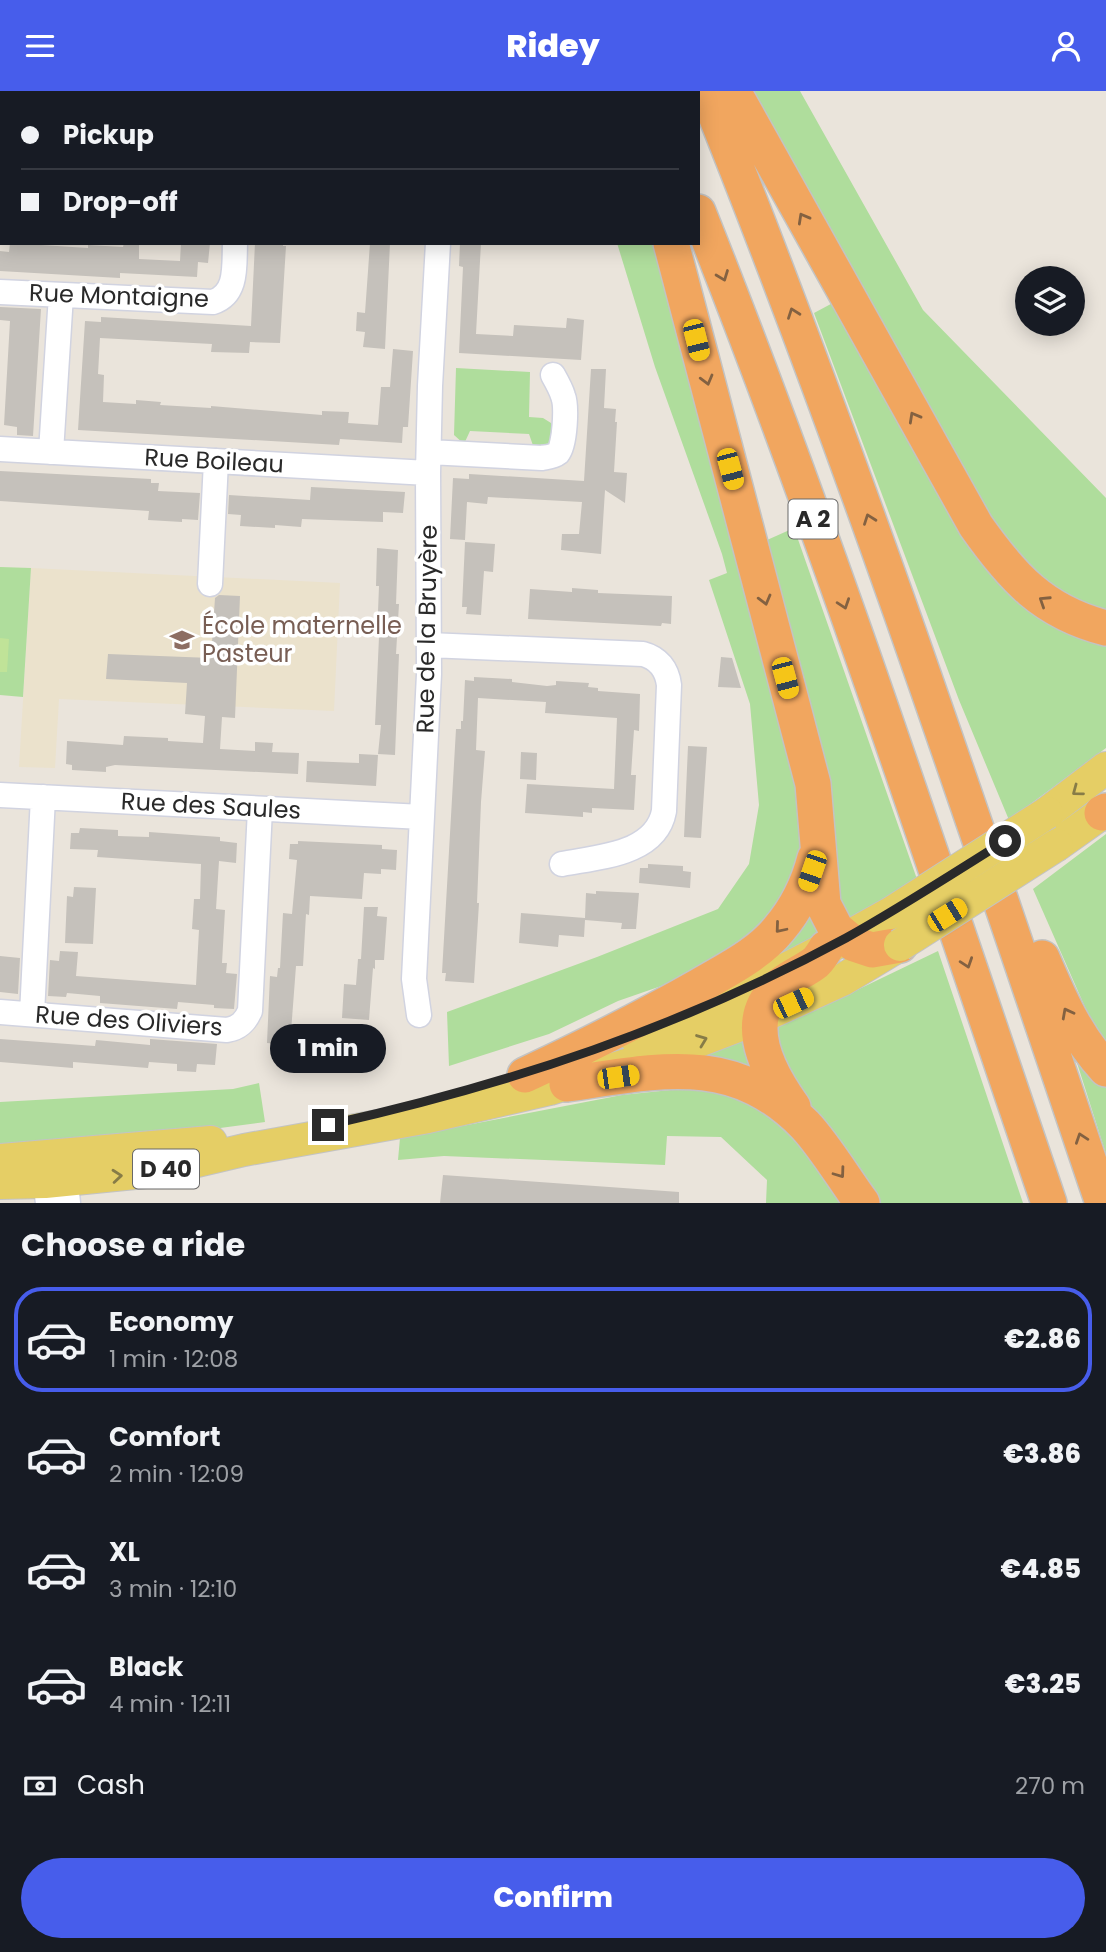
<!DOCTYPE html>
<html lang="en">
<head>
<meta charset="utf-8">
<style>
  :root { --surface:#171b24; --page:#242831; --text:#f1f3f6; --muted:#9ea1a6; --line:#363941; --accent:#475deb }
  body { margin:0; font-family:Poppins,sans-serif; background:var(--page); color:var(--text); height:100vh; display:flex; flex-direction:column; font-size:26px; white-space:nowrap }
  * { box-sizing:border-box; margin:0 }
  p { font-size:23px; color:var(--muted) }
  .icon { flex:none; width:38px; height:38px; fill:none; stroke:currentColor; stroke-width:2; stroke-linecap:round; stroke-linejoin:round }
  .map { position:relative; height:1112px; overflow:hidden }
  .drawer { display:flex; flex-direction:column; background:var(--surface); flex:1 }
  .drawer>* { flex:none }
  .banner { position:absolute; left:0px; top:0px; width:700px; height:154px; box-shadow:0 4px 18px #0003; display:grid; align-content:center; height:154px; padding:0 21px; background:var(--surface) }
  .buttons { position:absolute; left:1015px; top:175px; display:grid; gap:14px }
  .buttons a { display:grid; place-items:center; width:70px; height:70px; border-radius:50%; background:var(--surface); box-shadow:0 4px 18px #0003; font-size:35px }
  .end { position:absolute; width:32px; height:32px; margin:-16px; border:9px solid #292929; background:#fff; box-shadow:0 0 0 4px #fff }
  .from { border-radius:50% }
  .bubble { position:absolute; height:49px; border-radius:24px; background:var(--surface); box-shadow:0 4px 18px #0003; font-size:23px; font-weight:800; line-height:49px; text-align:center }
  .car { position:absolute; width:21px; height:42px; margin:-21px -10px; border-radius:9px; box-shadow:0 0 5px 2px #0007; background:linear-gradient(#f5c518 24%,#345 0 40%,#f5c518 0 76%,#345 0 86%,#f5c518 0) }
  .banner b { display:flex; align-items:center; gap:24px; height:66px; font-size:26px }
  .banner b+b { border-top:2px solid var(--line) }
  .banner i { width:18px; height:18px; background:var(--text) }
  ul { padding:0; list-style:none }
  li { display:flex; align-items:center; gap:21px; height:105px; margin:0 14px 10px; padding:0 7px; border:4px solid transparent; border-radius:28px }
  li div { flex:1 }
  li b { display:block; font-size:26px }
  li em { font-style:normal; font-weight:800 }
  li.selected { border-color:var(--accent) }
  li>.icon { width:63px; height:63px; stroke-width:1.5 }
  h2 { padding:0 21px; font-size:32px; line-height:84px }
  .pay { display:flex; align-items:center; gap:18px; height:77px; padding:0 21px; font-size:26px }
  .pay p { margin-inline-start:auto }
  .button { display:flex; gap:14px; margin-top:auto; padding:14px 21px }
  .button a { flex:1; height:80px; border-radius:42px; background:var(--accent); color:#fff; font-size:28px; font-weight:800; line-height:80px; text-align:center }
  header { display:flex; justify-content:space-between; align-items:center; height:91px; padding:0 21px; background:var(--accent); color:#fff; font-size:32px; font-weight:800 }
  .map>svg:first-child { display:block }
  .education { fill:#ebe2cc }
  .green { fill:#afdd9c }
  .pitch { fill:#c0e398 }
  .building { fill:#c5c1bb }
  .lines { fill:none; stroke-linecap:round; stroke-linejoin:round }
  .minor-casing { stroke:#d1d3e0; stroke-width:27 }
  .major-casing { stroke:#c3c3c3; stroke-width:34 }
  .highway-casing { stroke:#c3c3c3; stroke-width:38 }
  .minor { stroke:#fff; stroke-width:24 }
  .major { stroke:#e5ce65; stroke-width:32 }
  .highway { stroke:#f1a65f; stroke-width:35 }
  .major-bridge-casing { stroke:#c3c3c3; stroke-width:34; stroke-linecap:butt }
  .major-bridge { stroke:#e5ce65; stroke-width:32 }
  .oneway { stroke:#836141 }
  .oneway2 { stroke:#877c47 }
  .route { stroke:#292929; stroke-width:9 }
  .labels { text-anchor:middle; stroke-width:7; stroke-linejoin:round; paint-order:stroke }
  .shield { fill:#fff; stroke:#696969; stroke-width:2 }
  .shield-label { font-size:23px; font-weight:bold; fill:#292929 }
  .street-label { font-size:24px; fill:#292929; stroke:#fff }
  .education-label { font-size:24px; fill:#785e54; stroke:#fff; text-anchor:start }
</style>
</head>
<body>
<header><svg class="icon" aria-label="menu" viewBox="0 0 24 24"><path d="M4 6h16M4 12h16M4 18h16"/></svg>Ridey<svg class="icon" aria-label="person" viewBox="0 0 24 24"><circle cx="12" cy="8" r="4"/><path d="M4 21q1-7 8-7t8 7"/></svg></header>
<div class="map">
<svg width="1106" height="1112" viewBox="0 0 1106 1112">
  <rect width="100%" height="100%" fill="#eae4db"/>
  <path class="education" d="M31,477L340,492L334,620L59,608L55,677L19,676Z"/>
  <path class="green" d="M0,0H70L71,2H2V54Z
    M749,0H800L923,219L1106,407V657L1009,729L959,609L814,222L857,199Z
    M617,152H656L740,461L794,437L918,791L713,899L693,884L618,910L549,943L449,975L447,921L597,866L718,818L749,773L759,714L750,613L709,489L727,482L722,463L655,276Z
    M456,277L530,281L529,326L543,327L551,332L555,347L552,356L536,363L529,343L470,340L464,353L454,344Z
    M0,476L31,477L23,606L0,604Z
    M1106,743V1063L1071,953L1096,941L1033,798Z
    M938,860L1023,1112H766L767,1089L721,1046L667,1045L665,1074L444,1065L398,1069L400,1047L622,1004L690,997L686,964L805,924Z
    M259,992L265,1031L137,1048L0,1058V1011L233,998Z"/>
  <path class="pitch" d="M0,547L9,548L7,581H0Z"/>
  <path class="building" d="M10,152L88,157V154L123,156L124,152H139V168L180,170L181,152H210L208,172L198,171L197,186L120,182V187L0,180V160L9,161Z
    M255,152H283V155H286L280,252L250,251L249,262L211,261L212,253L100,247L98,283L104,284L103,311L136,313V309L161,311L160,314L211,317V315L322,324V320L349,321L348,332L378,334L381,296H390L393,258L413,260L408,336H403L402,352L340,348L339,354L78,339L85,230L101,231V226L251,235Z
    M370,152H390L385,258L363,256L365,241L356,240L357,221L365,222Z
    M460,152H481L476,243L513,245L514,234L566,237L567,227L584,229L581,269L459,262L463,176L459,175Z
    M0,216L41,218L33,345L17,344V336L4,334L10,230L0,229Z
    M591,278H606L604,317L616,318L615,331H617L614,381L627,382L625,412L605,399L601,463L561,459L562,443H579L582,411L488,406L487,413L467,411L465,449L450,448L453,387L469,388V383L584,390Z
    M0,380L151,388V392H159L158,400L200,402L198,429L182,428V431L148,429L149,420L0,410Z
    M311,396L405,401L403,422L383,421V431L302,428L301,436L275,434V437L240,435L241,424L228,423L229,404L310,409Z
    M465,451L495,453L493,481L484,480L481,524L466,523L467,516H462Z
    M377,457L398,459L396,513H399L396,563H399L395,664L378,663L381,634H375L379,546H377L379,495H376Z
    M572,497L598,499V502L672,505L671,533L662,532L661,535L528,528L530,498L572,501Z
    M219,504L240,505L235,627L222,626L220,658L255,660V651L273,652L272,661L299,662L298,683L115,674L106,676V681L72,679V674L66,673L67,650L123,654L124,645L168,647V650L203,652L205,625L185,623L187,592L106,588L108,563L211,567L215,507Z
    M721,566L732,567L741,597L718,596Z
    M474,586L512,588V591L547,595L556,594V590L589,592L588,596L598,597V600L640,603L639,640L634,639L631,684H636L634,719L592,717V722L583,721V726L525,722L527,693L614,698L617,627L545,622L546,611L478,607L476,659L485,660L481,711L478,787L477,812H479L474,892L445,890L446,882H442L456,638H461V630H463L465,589L474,590Z
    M688,655L707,656L701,747L684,746Z
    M521,661L537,662L536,689L520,688Z
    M359,663L378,664L376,695L306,691L307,670L359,672Z
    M80,737L118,739V745L149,746V741L220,746V750L237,752L236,772L219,770L216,818L225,819L222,872H227L226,882L237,883L234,918L214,917V914L178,911L177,918L100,912V905L67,902L66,906L48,905L50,869L59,870L60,860L78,861L76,885L196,894L199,839L192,838L194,808H200L201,773L97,766L98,759L70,758L71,742H79Z
    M298,750L382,754V758L397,759L396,779L381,778V783L364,782L362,808L310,805L309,824L306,823L303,875H296L290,954L267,952L270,885L277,886L278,877H280L283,822L292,823L297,769L289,768L290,753H298Z
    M648,773L683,775V780L691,781L690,797L639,792L640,777H648Z
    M74,796L96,797L93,853L65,852L67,805L73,806Z
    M596,800L639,802L636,838H621L622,832L585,829L584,846L559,844L558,856L519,852L521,822L585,827L586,802L596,803Z
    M364,816H378L377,825L387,826L384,869H375V878L373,877L369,929L342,927L344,893L356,894L358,868H361Z
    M0,865L20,867L18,903L0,901Z
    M0,948L95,955L96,949L150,954V948L217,953L215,974L197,973L196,981L177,980V973L149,971L148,977L73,971V977L0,971Z
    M443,1084L679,1101V1112H440Z"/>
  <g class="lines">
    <g class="minor-casing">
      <path id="minor" d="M195,0V2
        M438,0V2
        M0,201L213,211C238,203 234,174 235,152
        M0,358L428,382
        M51,361L61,204
        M429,361L542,367C547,366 553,366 558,362C565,354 567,315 563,305C561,298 557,291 553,284
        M210,493L216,370
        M429,554L643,563C658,567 667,578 669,594L664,720C656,764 597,766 562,773
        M0,704L422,726
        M0,921L227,939C239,937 245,931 250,920L260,718
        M32,923L43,706
        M419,924L414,888L429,583L428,382L430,295L438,152
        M64,1071L68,1112
        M43,1074L48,1112"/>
    </g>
    <g class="major-casing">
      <path id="major" d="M1047,722L1106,677
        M1057,754L1106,719
        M634,945C722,912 808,869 891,822
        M0,1069L211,1051
        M0,1092L45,1091L155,1080L244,1059L428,1026L550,998L680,957L761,926L842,889L900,854"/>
    </g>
    <g class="highway-casing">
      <path id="highway" d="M649,0L650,2
        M706,0C853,365 977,739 1103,1112
        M733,0L976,435C1012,486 1043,521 1106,537
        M698,121C828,447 936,780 1049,1112
        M671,152L813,693L823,813L836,838L854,853L872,859L900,854
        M1102,722L1106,720
        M1042,867C1059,907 1076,946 1106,978
        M525,984C585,956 643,927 701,894C728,878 759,863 779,838C797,817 808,794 815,767
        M567,993C658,980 733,960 805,1034C824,1054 845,1089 862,1112
        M793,1016C770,984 741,933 776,898C787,886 804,881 816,871C820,867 823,862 826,857"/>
    </g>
    <use href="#minor" class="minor"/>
    <use href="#major" class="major"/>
    <use href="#highway" class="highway"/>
    <g class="major-bridge-casing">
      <path id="major-bridge" d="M891,822L1047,722
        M900,854L1057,754"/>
    </g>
    <use href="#major-bridge" class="major-bridge"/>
  </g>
  <defs><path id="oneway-chevron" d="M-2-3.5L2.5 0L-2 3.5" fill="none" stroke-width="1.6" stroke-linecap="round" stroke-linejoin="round" transform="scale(1.75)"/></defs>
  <g class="oneway">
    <use href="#oneway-chevron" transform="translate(803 127) rotate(-119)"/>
    <use href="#oneway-chevron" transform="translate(723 185) rotate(69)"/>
    <use href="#oneway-chevron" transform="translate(793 222) rotate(-110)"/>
    <use href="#oneway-chevron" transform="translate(707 289) rotate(75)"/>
    <use href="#oneway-chevron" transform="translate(914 326) rotate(-119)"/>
    <use href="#oneway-chevron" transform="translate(869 428) rotate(-110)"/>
    <use href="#oneway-chevron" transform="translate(765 509) rotate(75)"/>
    <use href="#oneway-chevron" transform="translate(1044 510) rotate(-147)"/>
    <use href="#oneway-chevron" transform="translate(844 513) rotate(71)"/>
    <use href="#oneway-chevron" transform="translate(780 837) rotate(130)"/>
    <use href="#oneway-chevron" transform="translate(967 872) rotate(71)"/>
    <use href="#oneway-chevron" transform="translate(1067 922) rotate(-118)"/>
    <use href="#oneway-chevron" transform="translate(1081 1047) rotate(-109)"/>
    <use href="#oneway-chevron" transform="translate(840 1082) rotate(54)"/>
  </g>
  <g class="oneway2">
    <use href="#oneway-chevron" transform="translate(1077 700) rotate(143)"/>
    <use href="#oneway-chevron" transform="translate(702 949) rotate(-21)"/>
    <use href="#oneway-chevron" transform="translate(117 1085) rotate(-5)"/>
  </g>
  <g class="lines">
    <path class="route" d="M328,1034C511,993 680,937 846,847C900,817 952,783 1005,750"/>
  </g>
  <defs>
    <g id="school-bare" transform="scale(1.89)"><path d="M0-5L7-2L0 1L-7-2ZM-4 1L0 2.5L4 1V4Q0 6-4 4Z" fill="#8d6e63" stroke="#fff" stroke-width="2.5" paint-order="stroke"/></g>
  </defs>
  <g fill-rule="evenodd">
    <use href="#school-bare" x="182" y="549"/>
  </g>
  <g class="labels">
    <g class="shield">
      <rect x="788.5" y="408.5" width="49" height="39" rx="5"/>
      <rect x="133" y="1058.5" width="66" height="39" rx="5"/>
    </g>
    <g class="shield-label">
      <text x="813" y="436">A 2</text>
      <text x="166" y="1086">D 40</text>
    </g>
    <g class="street-label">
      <text transform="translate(119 205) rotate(2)" y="8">Rue Montaigne</text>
      <text transform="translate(214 370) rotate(3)" y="8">Rue Boileau</text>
      <text transform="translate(427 538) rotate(-89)" y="8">Rue de la Bruyère</text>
      <text transform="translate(211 715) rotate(3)" y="8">Rue des Saules</text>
      <text transform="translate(129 930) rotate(4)" y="8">Rue des Oliviers</text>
    </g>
    <g class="education-label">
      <text x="202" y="543">École maternelle<tspan x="202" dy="28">Pasteur</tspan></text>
    </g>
  </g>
</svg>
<div class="buttons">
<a><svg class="icon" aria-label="layers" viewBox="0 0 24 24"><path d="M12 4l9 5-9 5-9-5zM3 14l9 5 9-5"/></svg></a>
</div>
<i class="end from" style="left:1005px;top:750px"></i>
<i class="end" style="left:328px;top:1034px"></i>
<div class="bubble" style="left:270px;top:933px;width:116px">1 min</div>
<i class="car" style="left:696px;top:249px;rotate:166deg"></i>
<i class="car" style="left:730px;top:378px;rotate:165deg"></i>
<i class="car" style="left:785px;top:587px;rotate:165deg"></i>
<i class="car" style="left:812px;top:780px;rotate:199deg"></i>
<i class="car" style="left:947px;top:824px;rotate:58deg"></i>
<i class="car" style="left:793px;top:912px;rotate:65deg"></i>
<i class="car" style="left:618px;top:986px;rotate:82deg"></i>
<div class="banner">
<b><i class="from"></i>Pickup</b>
<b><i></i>Drop-off</b>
</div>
</div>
<section class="drawer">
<h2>Choose a ride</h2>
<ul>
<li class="selected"><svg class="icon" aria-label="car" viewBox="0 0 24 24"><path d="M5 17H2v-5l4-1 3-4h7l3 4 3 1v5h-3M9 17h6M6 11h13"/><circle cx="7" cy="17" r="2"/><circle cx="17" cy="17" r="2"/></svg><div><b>Economy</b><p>1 min · 12:08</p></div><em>€2.86</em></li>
<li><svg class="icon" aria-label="car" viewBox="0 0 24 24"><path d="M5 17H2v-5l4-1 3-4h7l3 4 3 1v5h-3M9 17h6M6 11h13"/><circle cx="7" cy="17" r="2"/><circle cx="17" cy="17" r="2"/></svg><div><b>Comfort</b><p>2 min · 12:09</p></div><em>€3.86</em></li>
<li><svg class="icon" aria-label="car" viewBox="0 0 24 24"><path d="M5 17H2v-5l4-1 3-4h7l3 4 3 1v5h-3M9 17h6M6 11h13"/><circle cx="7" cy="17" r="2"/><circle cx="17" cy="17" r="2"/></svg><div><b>XL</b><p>3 min · 12:10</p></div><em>€4.85</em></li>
<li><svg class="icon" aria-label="car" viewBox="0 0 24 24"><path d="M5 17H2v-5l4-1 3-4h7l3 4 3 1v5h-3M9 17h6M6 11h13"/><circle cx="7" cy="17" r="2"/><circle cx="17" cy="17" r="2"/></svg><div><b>Black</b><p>4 min · 12:11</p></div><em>€3.25</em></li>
</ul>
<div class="pay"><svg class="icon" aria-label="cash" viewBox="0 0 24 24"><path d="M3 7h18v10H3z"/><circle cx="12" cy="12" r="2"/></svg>Cash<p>270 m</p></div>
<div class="button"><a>Confirm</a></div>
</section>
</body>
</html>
